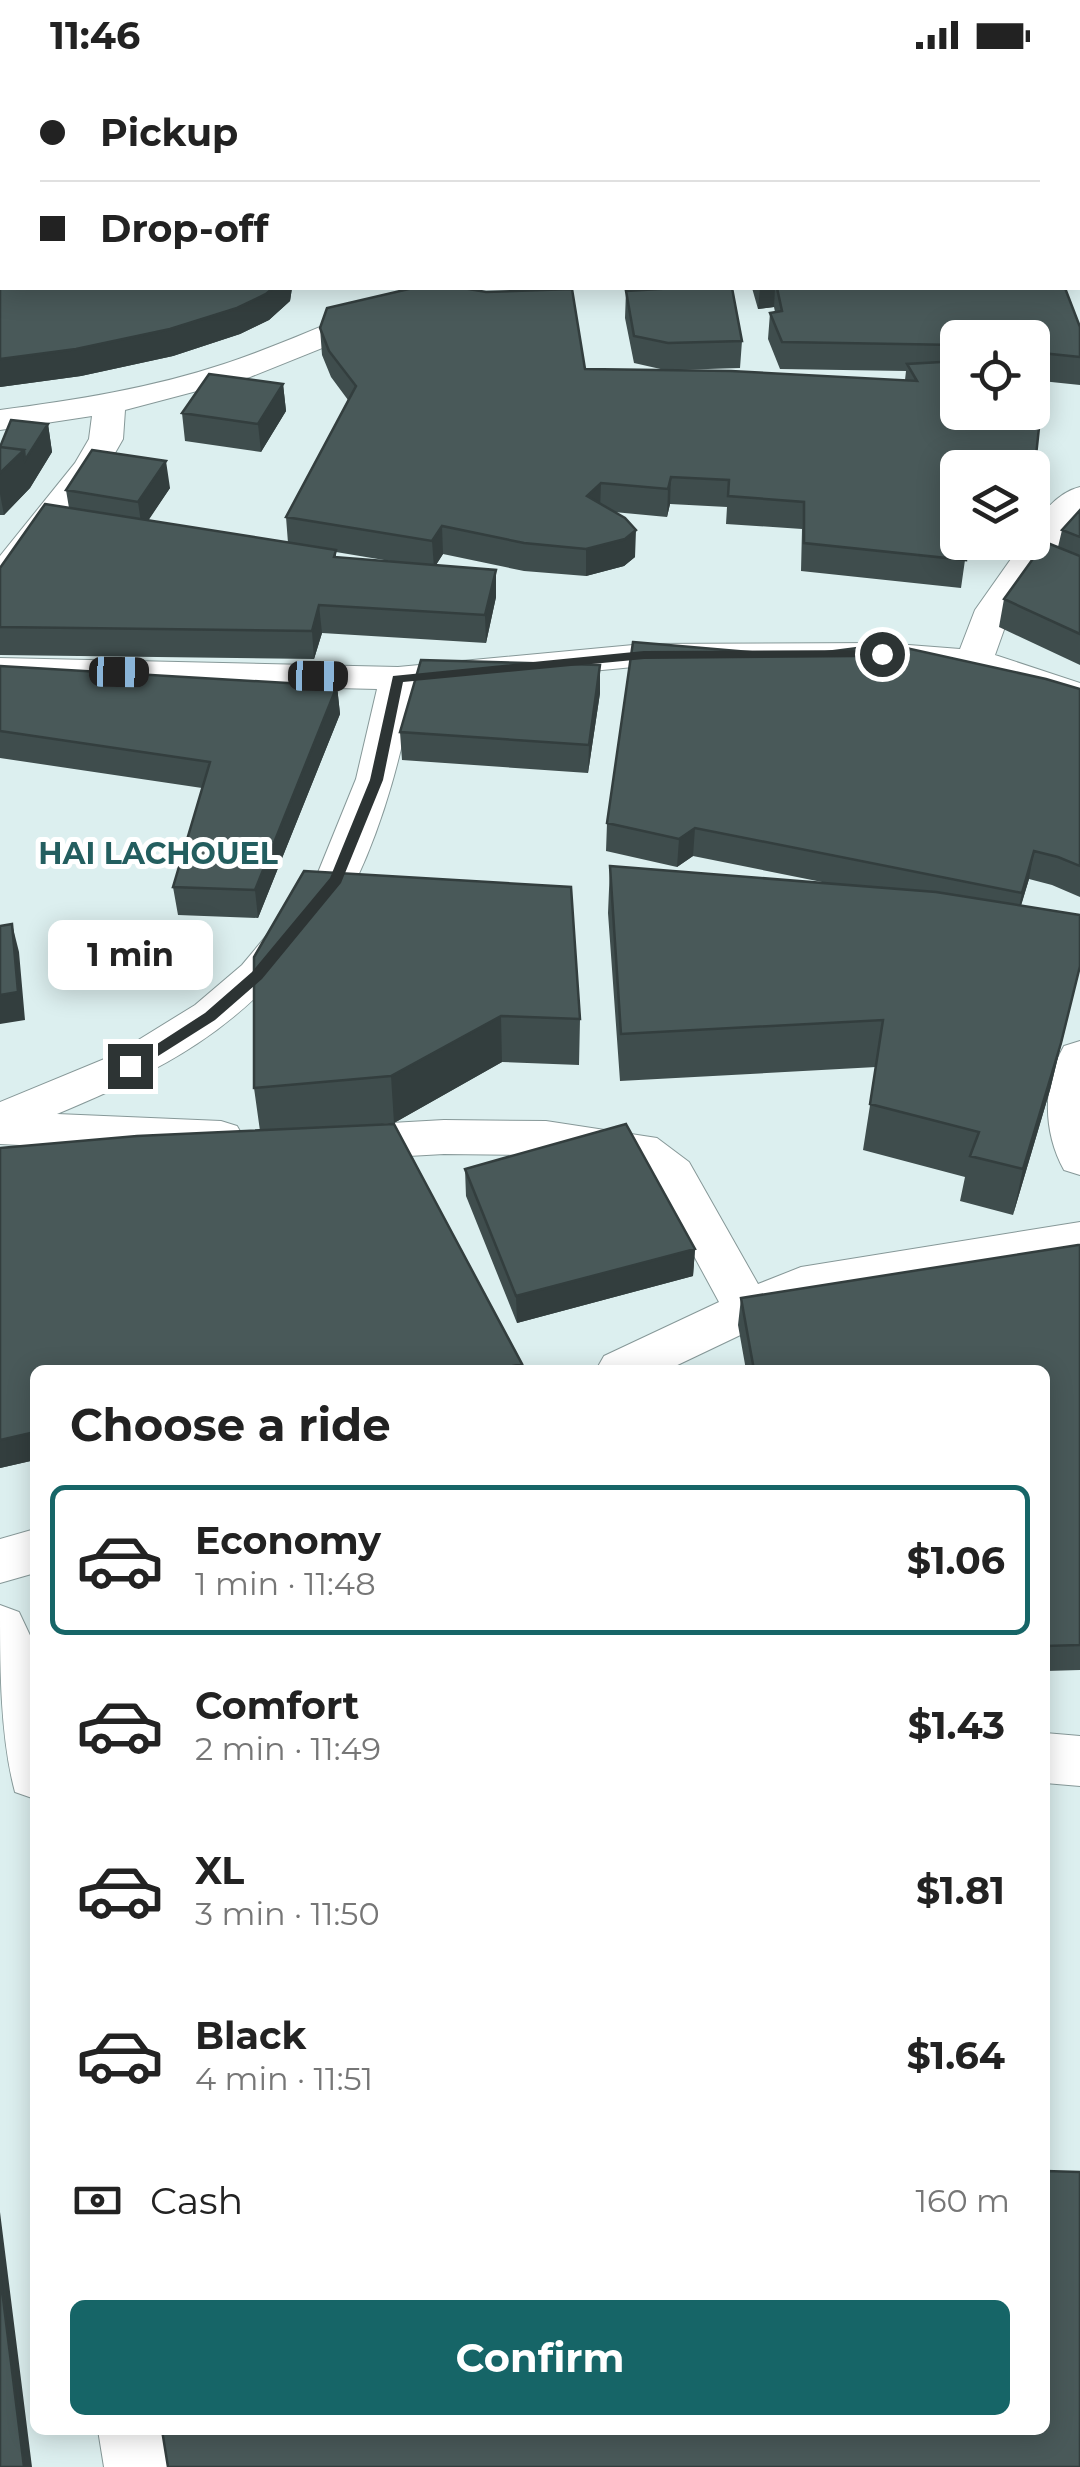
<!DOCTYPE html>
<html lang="en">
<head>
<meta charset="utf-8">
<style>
  :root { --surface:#fff; --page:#f2f2f2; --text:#222; --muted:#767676; --line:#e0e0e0; --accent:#166567 }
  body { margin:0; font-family:Montserrat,sans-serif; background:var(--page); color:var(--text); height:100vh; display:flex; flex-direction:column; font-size:38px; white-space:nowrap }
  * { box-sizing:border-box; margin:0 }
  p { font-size:32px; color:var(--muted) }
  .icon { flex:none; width:55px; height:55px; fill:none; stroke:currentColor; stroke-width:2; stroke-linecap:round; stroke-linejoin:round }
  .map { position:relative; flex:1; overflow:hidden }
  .side { position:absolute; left:30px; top:1295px; width:1020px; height:1070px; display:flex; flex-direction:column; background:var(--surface); border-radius:15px; box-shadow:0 5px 25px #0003 }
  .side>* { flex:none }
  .guide { position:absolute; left:0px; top:0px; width:1080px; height:220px; box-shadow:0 5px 25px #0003; display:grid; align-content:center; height:220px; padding:0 40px; background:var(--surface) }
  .buttons { position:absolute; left:940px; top:250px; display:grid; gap:20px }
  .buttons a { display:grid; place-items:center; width:110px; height:110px; border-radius:15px; background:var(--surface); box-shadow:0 5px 25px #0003; font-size:50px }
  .end { position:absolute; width:45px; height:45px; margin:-22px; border:12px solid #2d3434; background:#fff; box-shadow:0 0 0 5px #fff }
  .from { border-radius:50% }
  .bubble { position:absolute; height:70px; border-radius:15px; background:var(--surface); box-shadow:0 5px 25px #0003; font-size:32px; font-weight:700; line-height:70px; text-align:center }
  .car { position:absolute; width:30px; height:60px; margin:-30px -15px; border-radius:12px; box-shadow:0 0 8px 2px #0007; background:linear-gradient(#222 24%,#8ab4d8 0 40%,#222 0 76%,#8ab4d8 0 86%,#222 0) }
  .guide b { display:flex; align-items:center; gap:35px; height:95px; font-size:38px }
  .guide b+b { border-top:2px solid var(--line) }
  .guide i { width:25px; height:25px; background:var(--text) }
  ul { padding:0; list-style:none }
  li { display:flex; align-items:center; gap:30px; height:150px; margin:0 20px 15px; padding:0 20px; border:5px solid transparent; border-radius:15px }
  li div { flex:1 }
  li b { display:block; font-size:38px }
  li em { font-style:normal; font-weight:700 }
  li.active { border-color:var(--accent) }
  li>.icon { width:90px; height:90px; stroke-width:1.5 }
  h2 { padding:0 40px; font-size:45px; line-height:120px }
  .pay { display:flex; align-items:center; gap:25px; height:110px; padding:0 40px; font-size:38px }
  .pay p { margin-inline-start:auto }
  .action { display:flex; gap:20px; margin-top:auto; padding:20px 40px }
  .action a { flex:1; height:115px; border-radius:15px; background:var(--accent); color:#fff; font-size:40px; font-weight:700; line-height:115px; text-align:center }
  .status { display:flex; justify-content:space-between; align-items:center; height:70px; padding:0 50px; background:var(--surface); direction:ltr }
  .status svg { height:28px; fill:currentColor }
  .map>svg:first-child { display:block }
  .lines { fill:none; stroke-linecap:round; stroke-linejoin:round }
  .minor-casing { stroke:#869898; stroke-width:2 }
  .minor { fill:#fff; fill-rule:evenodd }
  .wall { fill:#3f4d4d; fill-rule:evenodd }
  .shaded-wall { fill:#333e3e }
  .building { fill:#495959; stroke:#333e3e; stroke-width:2.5 }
  .route { fill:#2d3434 }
  .labels { text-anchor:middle; stroke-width:10; stroke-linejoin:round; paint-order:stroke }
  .neighbourhood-label { font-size:30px; font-weight:bold; fill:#235e5f; stroke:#fff }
</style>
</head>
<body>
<div class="status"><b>11:46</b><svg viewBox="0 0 49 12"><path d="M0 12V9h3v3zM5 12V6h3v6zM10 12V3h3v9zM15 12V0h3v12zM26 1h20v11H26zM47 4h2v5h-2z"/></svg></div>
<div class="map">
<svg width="1080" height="2397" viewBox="0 0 1080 2397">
  <rect width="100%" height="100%" fill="#dcefef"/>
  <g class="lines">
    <g class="minor-casing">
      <path id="minor" d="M205,0H241L243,2H207Z
        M1078,88H1080V106H1078Z
        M416,218H458L454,225L250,307L125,340L123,369L107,397L13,517L0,520V486L75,393L89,369L92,346L0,360V340C76,330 152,318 224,294C290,272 352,242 416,218Z
        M1080,417V447L1011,540L995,585L1080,613V639L971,602L883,595L644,596L415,618C401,683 386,746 357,808C347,830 326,849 311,868C233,963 169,997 57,1044L221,1051L237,1056L244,1068L237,1080L221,1085L0,1074V1032L114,985L195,935L242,895L317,805L356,709L377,619L0,610V588L398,597L644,574L883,573L960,579L975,540L1023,472H1032C1032,449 1058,422 1080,417Z
        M1080,971V1105L1064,1100C1043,1062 1042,1014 1064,976Z
        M444,1050L546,1051L657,1068L689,1092L758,1214L801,1197L1080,1152V1188L810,1232L667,1300H596L604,1286L719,1232L656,1116L629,1095L546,1085L444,1084L338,1090L322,1085L315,1073L322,1061L338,1056Z
        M35,1459V1503L0,1513V1469Z
        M0,1535L19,1542L35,1576V1729L15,1722C0,1666 0,1595 0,1535Z
        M1045,1663L1080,1666V1716L1045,1713Z
        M98,2360H166L172,2397H104Z"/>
    </g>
    <use href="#minor" class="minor"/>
  </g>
  <path class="wall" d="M0,0H118L115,2H2V218H292L290,231L269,250L240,264L173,286L81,306L0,317Z
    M752,218H1065L1080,257V315L1032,310V268H958V342L1035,395L1032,409V398L967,476L961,518L801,501L802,459L726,454L727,437L670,434L667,447L614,442L635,487L624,496L586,506L524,501L443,484L436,495L496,500V527L486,573L322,563L314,589L0,585V498L69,438L66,420L170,418L148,450L288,473L286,447L348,330L331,307L322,285L320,258L585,299L665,300L634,293L625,248L626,221L742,271L740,298L676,300L905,310L906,301L780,299L768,269L770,243L775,242L774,237L758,239ZM336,482L396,492L336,487Z
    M283,314L286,341L261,382L185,371L182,343Z
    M48,354L52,382L30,418L4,445H0V376Z
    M1080,440V595L999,557L1004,529L1058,477L1062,460Z
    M0,596L337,616L340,644L258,848L178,845L173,817L202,718L0,688Z
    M1080,619V827L1052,815L1029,809L1021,836L1080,898L1050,1020L1013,1145L960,1131L965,1107L863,1080L876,997L620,1011L608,843L610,796L827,813L693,786L677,797L606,781L607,753Z
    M600,623L588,703L402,690L400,662Z
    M304,801L571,817L580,949L579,995L502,992L394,1053L348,1057L394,1054L522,1294V1300H35V1390L0,1398V1078L137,1066L260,1061L254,1018V887Z
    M465,1099L695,1179L693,1206L517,1253L466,1126Z
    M1080,1175V1600L1045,1601V1300H746L738,1255L741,1228Z"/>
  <path class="shaded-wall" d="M93,0H118L115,2H94Z
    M273,218H292L290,231L269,250L240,264L173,286L81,306L0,317V289Z
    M760,218H775L774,237L758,239Z
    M283,314L286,341L261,382L258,354Z
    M48,354L52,382L30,418L4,445L0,424V403Z
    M166,391L170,418L142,460L138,432Z
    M671,407L670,434L667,447L668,419Z
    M601,413L600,441L587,426Z
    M442,456L443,484L434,498L432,471Z
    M636,460L635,487L624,496L586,506V479Z
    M496,500V527L486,573L485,545Z
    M319,535L322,563L314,589L312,561Z
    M600,595V623L588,703L589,675Z
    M337,616L340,644L258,848L255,820Z
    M695,758L693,786L677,797L679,769Z
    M1034,781L1029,809L1016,851L1022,823Z
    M12,854L19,882L25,950L0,954V925Z
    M1080,896L1050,1020L1013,1145L1023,1099Z
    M501,946L502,992L394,1053L391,1006Z
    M695,1179L693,1206L517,1253L516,1226Z
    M522,1294V1300H495Z
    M35,1362V1390L0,1398V1370Z
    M0,2142L32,2397H24L0,2204Z"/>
  <path class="building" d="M0,0H67L66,2H2V218H273L266,224L237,238L170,259L76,279L0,289Z
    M310,0H1041V2H310Z
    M413,218H463L486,222L572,219L585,299L731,301L917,311L907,294L958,291V342H1032V324L1041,339L1035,395L1032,399L958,398V472H967L966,490L804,473V432L728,426L729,410L671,407L668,419L601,413L587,426L625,448L636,460L625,469L586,479L524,473L442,456L432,471L286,447L356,316L329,281L320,258L327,238Z
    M676,218H732L742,271L668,273L634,266L626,221Z
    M777,218H1065L1080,257V287L1032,282V268H958V275L782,272L770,243L782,241Z
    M209,304L283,314L258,354L182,343Z
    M11,350L48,354L25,390L24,380L0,377Z
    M0,377L24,380L0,403Z
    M92,380L166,391L138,432L66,420Z
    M45,434L336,480L334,487L496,500L485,545L319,535L312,561L0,557V498Z
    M1080,440V467L1062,460Z
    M1045,472L1080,486V564L1004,529Z
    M633,572L796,586L888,574L1046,609L1080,619V796L1058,787L1034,781L1022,823L695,758L679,769L607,753Z
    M421,590L600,595L589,675L400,662Z
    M0,596L337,616L255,820L173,817L210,692L0,661Z
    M610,796L936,822L1080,845V896L1061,973L1023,1099L970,1086L979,1062L870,1034L883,950L621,964Z
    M304,801L571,817L580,949L501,946L391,1006L254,1018V887Z
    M12,854L18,922L0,925V856Z
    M394,1054L522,1294L495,1300H35V1362L0,1370V1078L137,1066Z
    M626,1054L695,1179L516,1226L465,1099Z
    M1078,1175H1080V1575L1045,1576V1300H754L741,1228Z
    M1045,2101L1080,2102V2397H168L162,2360H1045Z
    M0,2204L24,2397H0Z"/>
  <path class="route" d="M882,580L887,582V587L644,589L403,612L383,710L341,813L262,909L215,950L136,1000H125L123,996L205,943L252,902L330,808L370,710L393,606L644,581Z"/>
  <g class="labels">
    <g class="neighbourhood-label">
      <text x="158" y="794">HAI LACHOUEL</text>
    </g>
  </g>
</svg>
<div class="buttons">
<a><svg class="icon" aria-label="locate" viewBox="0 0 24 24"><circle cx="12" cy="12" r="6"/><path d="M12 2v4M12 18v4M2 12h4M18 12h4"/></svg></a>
<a><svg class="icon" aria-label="layers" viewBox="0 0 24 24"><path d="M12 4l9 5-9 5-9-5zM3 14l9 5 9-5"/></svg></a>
</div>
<i class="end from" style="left:882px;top:584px"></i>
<i class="end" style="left:130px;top:996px"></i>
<div class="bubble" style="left:48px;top:850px;width:165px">1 min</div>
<i class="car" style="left:119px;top:602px;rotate:91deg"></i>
<i class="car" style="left:318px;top:606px;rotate:91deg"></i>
<div class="guide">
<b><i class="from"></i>Pickup</b>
<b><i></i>Drop-off</b>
</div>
<section class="side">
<h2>Choose a ride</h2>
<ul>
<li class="active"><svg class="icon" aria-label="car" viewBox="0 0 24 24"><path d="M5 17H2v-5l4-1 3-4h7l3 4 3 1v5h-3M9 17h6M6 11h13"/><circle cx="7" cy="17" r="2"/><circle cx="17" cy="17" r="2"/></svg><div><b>Economy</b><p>1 min · 11:48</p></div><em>$1.06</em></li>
<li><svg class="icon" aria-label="car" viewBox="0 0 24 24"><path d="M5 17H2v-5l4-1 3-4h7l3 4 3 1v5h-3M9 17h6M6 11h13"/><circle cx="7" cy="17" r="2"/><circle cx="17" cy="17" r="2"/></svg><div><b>Comfort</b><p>2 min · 11:49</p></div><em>$1.43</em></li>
<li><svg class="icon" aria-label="car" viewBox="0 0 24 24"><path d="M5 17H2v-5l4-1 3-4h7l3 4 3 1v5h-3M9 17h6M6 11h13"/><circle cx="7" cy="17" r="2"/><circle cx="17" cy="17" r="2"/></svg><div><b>XL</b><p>3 min · 11:50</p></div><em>$1.81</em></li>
<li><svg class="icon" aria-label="car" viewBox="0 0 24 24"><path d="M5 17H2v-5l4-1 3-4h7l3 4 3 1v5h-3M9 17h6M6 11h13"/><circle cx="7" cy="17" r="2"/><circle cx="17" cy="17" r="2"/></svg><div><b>Black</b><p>4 min · 11:51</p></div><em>$1.64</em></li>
</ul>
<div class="pay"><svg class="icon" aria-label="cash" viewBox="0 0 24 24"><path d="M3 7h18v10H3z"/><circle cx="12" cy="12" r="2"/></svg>Cash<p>160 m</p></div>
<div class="action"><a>Confirm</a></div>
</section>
</div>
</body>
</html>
